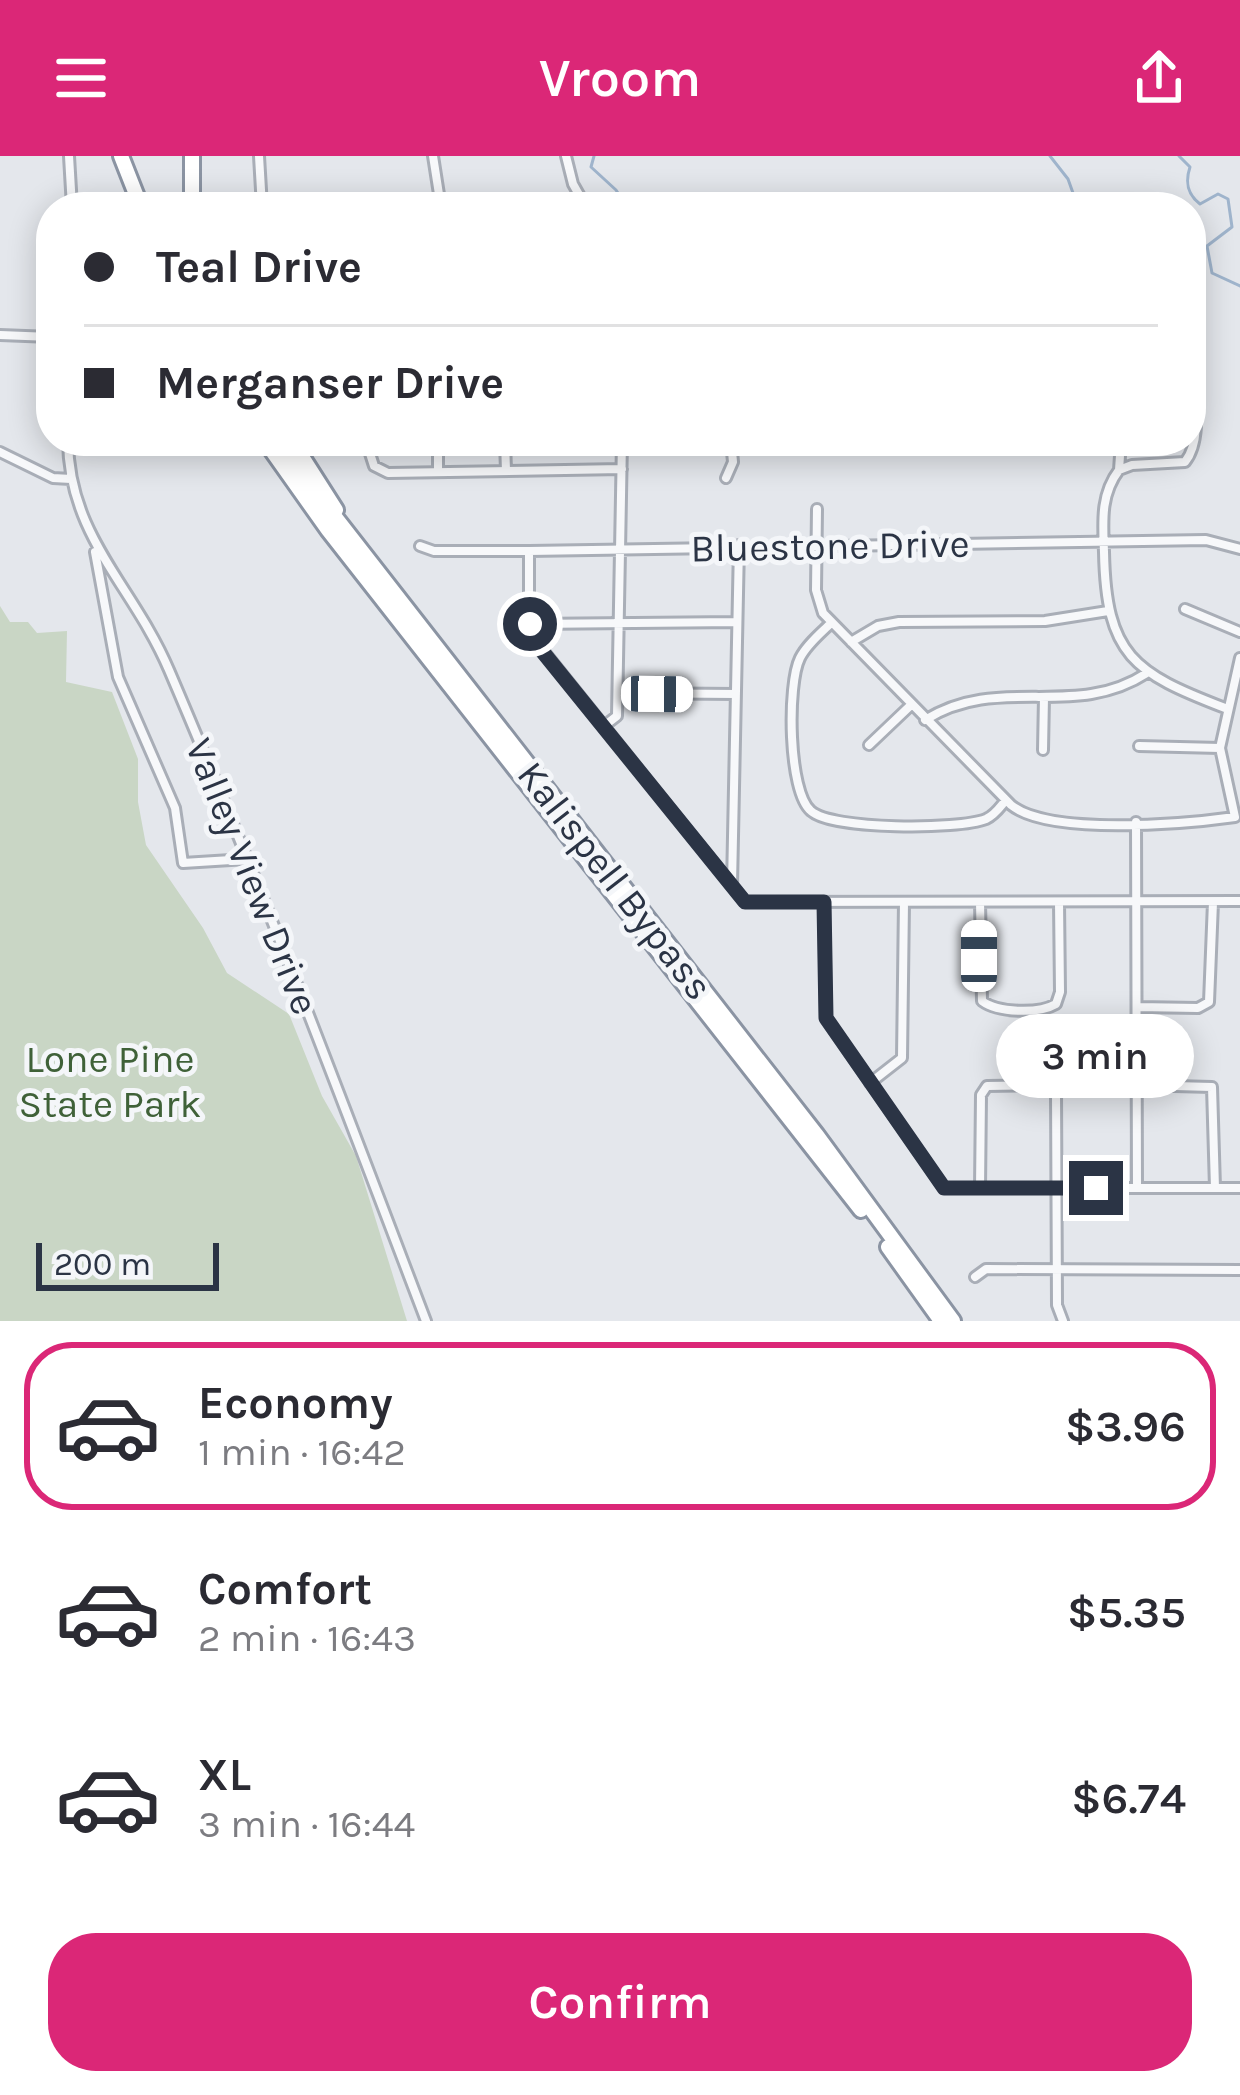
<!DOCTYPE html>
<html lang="en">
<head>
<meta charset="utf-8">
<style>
  :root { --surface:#fff; --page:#f7f7f7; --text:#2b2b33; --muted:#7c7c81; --line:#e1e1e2; --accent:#db2777 }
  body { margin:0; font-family:Karla,sans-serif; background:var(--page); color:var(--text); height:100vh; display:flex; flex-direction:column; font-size:45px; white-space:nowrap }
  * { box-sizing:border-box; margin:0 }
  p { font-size:39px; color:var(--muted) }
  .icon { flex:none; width:66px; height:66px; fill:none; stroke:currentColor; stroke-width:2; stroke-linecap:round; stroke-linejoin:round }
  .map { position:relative; height:1165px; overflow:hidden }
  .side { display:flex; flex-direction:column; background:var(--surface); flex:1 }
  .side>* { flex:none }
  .guide { position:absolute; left:36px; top:36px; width:1170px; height:264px; border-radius:48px; box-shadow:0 6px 30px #0003; display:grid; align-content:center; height:264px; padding:0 48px; background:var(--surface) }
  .scale { position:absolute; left:36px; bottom:30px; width:183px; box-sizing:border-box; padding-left:12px; border:6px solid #2b3445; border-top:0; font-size:33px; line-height:42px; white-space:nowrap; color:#2b3445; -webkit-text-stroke:9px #f4f6f9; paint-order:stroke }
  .end { position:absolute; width:54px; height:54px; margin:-27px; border:15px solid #2b3445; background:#fff; box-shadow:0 0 0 6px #fff }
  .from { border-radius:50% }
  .bubble { position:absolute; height:84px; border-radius:42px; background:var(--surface); box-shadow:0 6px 30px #0003; font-size:39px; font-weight:600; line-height:84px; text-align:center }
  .car { position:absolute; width:36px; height:72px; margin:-36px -18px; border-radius:15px; box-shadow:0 0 9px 3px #0007; background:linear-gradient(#fff 24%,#345 0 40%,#fff 0 76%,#345 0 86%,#fff 0) }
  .guide b { display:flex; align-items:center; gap:42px; height:114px; font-size:45px }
  .guide b+b { border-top:3px solid var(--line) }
  .guide i { width:30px; height:30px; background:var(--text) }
  ul { padding:21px 0 0; list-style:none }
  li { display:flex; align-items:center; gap:36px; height:168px; margin:0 24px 18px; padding:0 24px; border:6px solid transparent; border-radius:48px }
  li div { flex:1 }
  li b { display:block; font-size:45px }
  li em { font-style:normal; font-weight:600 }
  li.current { border-color:var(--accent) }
  li>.icon { width:108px; height:108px; stroke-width:1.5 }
  .button { display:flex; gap:24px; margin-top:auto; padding:24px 48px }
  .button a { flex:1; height:138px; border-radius:48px; background:var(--accent); color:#fff; font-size:48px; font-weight:600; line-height:138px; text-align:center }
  header { display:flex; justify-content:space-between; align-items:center; height:156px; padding:0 48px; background:var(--accent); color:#fff; font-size:54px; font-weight:600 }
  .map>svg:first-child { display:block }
  .green { fill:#c9d6c5 }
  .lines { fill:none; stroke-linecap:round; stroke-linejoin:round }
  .stream { stroke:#9fb4cc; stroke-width:3 }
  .minor-casing { stroke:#a9aeb7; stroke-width:14 }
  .highway-casing { stroke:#8b94a3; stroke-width:20 }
  .minor { stroke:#f7f8fa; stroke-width:8 }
  .highway { stroke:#fff; stroke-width:14 }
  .route { stroke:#2b3445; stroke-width:15 }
  .labels { text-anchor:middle; stroke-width:10; stroke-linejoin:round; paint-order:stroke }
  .street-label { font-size:39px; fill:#2b3445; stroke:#f4f6f9 }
  .park-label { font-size:39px; fill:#3f6138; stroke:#f4f6f9 }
</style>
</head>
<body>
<header><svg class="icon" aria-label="menu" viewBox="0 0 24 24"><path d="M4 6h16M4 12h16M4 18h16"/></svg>Vroom<svg class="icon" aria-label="share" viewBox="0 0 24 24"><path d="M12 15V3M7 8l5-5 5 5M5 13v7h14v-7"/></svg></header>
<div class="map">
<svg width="1240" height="1165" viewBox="0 0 1240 1165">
  <rect width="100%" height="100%" fill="#e4e7ec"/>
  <path class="green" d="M0,450L10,466H28L37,477L67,475L66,526L112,536L138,603V646L146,689L203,772L227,817L289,858L322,940L356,1000L407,1165H0Z"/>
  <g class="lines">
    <path class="stream" d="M594,0L591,11L616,34L627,51
      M1050,0L1068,23L1078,51
      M1179,0L1190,11C1185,26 1187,38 1200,48L1218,38L1228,43L1232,71L1207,90L1212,117L1240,130"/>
    <g class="minor-casing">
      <path id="minor" d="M69,0L72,51
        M259,0L262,51
        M433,0L441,51
        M566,0L573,28L586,51
        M0,179L51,181
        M68,285C69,381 134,431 169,514C261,729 343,947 426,1165
        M366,285L374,310L388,317L622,313
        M505,285L506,315
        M1121,285L1119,314L1132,309L1185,306C1198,290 1199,255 1191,236
        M622,286L680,285
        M0,296L53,322L71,323
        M1119,314C1100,339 1103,367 1104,396C1106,500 1134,517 1225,552
        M438,316V285
        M726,322L733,306L731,285
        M817,353L816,434L823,457L1011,649C1049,680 1185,668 1235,661L1220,592L1240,502
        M420,390L434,395H529L1206,384L1240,393
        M529,395V464L537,487L745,746L1240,745
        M95,396L118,521L175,652L183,707L247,703
        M1185,453L1240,476
        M831,467C821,477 807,488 800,502C787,528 788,636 811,655C832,674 958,674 986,663C995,659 1000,651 1006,644
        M530,468L737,466
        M851,486L878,470L899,466L1045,465L1108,455
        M618,537L736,538
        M925,564C1000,517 1073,565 1147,517
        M604,570L617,560L622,285
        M869,589L911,549
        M1139,590L1220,592
        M1043,594L1044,541
        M1136,666L1137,1032
        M732,729L739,389
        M824,746L826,863L944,1032H1240
        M980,746L982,845C998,857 1039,858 1056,848L1060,836L1059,746
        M1137,851L1198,852L1209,846L1213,746
        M870,927L902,902L904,746
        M1137,929L1212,931L1215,1032
        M980,1032L981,939L987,930L1048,929L1056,935L1057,1149L1063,1165
        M975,1121L986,1113L1240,1114"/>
    </g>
    <g class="highway-casing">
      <path id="highway" d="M121,0L141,51
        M192,51V0
        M265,285L328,374L861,1054
        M276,285L816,978L953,1165
        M292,285L336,354
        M888,1091L941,1165"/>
    </g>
    <use href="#minor" class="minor"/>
    <use href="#highway" class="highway"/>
  </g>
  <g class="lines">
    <path class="route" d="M530,468L542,495L745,746H824L826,862L944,1032H1096"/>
  </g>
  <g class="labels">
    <g class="street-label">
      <text transform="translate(830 389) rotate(-1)" y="14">Bluestone Drive</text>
      <text transform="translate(253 720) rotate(68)" y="14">Valley View Drive</text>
      <text transform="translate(616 724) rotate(52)" y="14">Kalispell Bypass</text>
    </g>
    <g class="park-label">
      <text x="110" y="916">Lone Pine<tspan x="110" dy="45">State Park</tspan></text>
    </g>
  </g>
</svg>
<div class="scale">200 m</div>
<i class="end from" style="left:530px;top:468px"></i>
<i class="end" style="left:1096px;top:1032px"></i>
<div class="bubble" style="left:996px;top:858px;width:198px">3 min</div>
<i class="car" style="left:657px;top:538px;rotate:91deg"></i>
<i class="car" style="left:979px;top:800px;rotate:0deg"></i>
<div class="guide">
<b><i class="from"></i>Teal Drive</b>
<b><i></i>Merganser Drive</b>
</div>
</div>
<section class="side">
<ul>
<li class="current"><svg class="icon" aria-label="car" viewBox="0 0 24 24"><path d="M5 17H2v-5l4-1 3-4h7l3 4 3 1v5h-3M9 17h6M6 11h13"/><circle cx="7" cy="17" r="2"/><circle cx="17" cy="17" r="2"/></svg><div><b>Economy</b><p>1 min · 16:42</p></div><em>$3.96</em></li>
<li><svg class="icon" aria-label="car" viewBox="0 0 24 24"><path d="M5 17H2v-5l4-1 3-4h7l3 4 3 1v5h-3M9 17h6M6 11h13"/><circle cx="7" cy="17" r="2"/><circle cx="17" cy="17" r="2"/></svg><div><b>Comfort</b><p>2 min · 16:43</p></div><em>$5.35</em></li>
<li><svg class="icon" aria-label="car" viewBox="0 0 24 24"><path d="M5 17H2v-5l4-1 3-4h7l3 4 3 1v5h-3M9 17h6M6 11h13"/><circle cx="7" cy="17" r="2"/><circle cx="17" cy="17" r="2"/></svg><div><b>XL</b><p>3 min · 16:44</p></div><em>$6.74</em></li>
</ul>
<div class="button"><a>Confirm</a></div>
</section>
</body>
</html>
